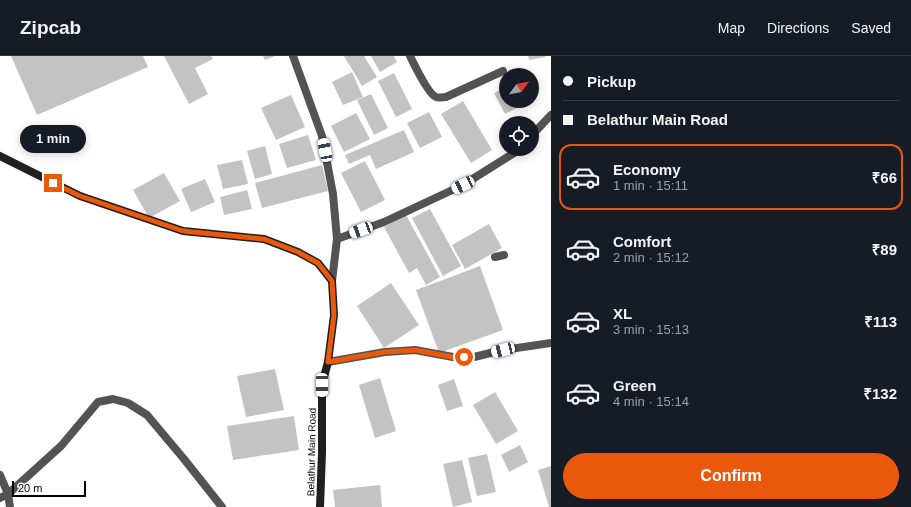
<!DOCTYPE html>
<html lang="en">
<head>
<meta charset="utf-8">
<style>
  :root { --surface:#171b24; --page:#242831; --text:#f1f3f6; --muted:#9ea1a6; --line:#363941; --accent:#ea580c }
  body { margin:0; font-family:Helvetica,sans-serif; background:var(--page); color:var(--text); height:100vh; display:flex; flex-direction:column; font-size:15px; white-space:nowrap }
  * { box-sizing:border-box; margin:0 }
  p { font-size:13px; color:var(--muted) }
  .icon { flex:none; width:22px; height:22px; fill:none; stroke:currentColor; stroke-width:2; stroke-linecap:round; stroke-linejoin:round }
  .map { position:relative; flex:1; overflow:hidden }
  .details { display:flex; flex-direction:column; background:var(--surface); width:360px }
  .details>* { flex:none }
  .top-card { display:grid; align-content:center; height:88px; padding:0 12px; background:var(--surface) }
  .needle { width:26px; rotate:58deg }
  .fabs { position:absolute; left:499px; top:12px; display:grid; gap:8px }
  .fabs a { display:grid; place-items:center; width:40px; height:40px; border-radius:50%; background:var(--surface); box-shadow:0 2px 10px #0003; font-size:20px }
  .scale { position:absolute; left:12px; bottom:10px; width:74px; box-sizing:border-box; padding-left:4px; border:2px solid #000; border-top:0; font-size:11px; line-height:14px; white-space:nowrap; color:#000; -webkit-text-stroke:3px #fff; paint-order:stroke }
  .end { position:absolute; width:18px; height:18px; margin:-9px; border:5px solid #ea580c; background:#fff; box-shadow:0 0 0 2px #fff }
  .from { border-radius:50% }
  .bubble { position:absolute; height:28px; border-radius:14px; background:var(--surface); box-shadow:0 2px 10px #0003; font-size:13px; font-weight:800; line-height:28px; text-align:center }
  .car { position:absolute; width:12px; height:24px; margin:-12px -6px; border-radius:5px; box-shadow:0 0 3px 1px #0007; background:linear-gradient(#fff 24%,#345 0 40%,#fff 0 76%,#345 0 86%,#fff 0) }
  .top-card b { display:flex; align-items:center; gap:14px; height:38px; font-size:15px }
  .top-card b+b { border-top:1px solid var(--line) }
  .top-card i { width:10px; height:10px; background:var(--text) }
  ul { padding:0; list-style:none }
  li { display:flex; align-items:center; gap:12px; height:66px; margin:0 8px 6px; padding:0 4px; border:2px solid transparent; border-radius:12px }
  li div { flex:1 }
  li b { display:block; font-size:15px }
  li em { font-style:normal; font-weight:800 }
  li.selected { border-color:var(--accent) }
  li>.icon { width:36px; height:36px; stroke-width:1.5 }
  .cta { display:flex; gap:8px; margin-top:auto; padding:8px 12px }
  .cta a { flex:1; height:46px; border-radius:24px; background:var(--accent); color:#fff; font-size:16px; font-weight:800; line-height:46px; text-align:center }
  header { display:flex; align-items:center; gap:24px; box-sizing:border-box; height:56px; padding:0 20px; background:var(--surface); border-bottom:1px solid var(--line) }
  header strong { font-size:19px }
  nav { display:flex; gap:22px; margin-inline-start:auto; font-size:14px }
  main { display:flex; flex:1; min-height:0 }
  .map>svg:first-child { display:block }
  .building { fill:#c3c3c3 }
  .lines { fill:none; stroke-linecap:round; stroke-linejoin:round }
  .street { stroke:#535353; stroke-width:8 }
  .secondary { stroke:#202020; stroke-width:8 }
  .route { stroke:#ea580c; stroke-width:5 }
  .labels { text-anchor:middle; stroke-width:4; stroke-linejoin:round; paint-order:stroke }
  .street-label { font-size:10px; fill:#000; stroke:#fff }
</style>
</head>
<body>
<header>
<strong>Zipcab</strong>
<nav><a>Map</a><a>Directions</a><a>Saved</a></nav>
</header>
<main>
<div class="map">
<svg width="551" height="451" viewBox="0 0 551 451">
  <rect width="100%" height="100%" fill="#fff"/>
  <path class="building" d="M11,0H143L148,11L37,59Z
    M164,0H211L213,3L195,12L208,38L189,48Z
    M263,0H275L265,4Z
    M344,0H364L377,21L362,30Z
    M371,0H394L397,6L380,16Z
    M528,0H545V1L529,4Z
    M352,16L363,41L343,49L332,26Z
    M394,17L412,53L396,61L378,25Z
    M506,31V45H531L505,58L494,37Z
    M371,38L388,72L374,79L357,44Z
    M291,39L305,71L276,84L261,52Z
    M463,45L492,94L471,107L441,58Z
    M429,56L442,81L420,92L407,67Z
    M356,57L370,83L344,96L331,70Z
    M404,74L414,96L376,113L370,99L349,108L345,99Z
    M308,79L316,104L287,112L279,88Z
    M265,90L272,118L255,123L247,95Z
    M242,104L248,128L223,133L217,109Z
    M365,105L385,144L361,156L341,117Z
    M322,109L328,135L262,152L255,127Z
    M164,117L180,145L149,162L133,134Z
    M205,123L215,146L191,156L181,133Z
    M247,134L252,153L224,159L220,141Z
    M430,153L461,210L443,220L412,162Z
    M406,159L440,221L426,229L417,212L409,217L384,171Z
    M489,168L502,192L465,213L452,189Z
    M480,210L503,274L439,297L416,234Z
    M391,227L419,269L384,292L357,250Z
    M275,313L284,354L246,361L237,320Z
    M380,322L396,375L375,382L359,329Z
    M454,323L463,350L447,355L438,329Z
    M495,336L518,375L496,388L473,349Z
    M294,360L299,394L233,404L227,370Z
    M520,389L528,406L509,416L501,399Z
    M487,398L496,436L477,440L468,402Z
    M462,404L472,446L453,451L443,408Z
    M551,410V451H549L538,414Z
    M380,429L382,451H335L333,434Z"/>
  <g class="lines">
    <path class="street" d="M293,0L322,80L333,138L337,183L332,225
      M410,0C414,8 428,38 436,41C439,42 443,41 446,41L503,15
      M532,79L551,59
      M337,183L384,166L463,129L514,97L518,93
      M495,201L504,199
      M328,306L385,296L415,294L453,301H474L503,294L551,287
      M0,419L8,438L61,390L98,346L113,343L128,347L147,359L184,403L222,451
      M0,442L8,438L10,451"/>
    <path class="secondary" d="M0,100L80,140L183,175L264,183L298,196L318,207L332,225L334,259L328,306L322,329V396L320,451"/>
  </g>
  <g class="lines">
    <path class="route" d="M53,127L80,140L183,175L264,183L298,196L318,207L332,225L334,259L328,306L385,296L415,294L452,301H464"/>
  </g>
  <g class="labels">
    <g class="street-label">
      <text transform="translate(311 396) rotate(-89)" y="4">Belathur Main Road</text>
    </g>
  </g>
</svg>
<div class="fabs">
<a><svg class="needle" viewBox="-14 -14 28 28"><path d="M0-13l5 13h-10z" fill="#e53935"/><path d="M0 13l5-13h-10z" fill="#9ea1a6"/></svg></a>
<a><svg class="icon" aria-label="locate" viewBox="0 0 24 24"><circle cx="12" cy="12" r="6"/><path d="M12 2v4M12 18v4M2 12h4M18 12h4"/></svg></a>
</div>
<div class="scale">20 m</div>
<i class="end from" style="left:464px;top:301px"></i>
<i class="end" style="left:53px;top:127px"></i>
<div class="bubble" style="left:20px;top:69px;width:66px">1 min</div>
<i class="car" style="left:325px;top:94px;rotate:349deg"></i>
<i class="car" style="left:463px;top:129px;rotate:245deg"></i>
<i class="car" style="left:361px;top:174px;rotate:250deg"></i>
<i class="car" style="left:503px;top:294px;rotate:256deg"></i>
<i class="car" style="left:322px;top:329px;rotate:180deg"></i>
</div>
<section class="details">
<div class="top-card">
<b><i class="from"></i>Pickup</b>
<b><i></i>Belathur Main Road</b>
</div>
<ul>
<li class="selected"><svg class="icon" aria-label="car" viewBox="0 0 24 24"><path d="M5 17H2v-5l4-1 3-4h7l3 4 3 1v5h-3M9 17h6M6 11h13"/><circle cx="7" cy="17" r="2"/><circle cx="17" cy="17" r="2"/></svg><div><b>Economy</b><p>1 min · 15:11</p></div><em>₹66</em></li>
<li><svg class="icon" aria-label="car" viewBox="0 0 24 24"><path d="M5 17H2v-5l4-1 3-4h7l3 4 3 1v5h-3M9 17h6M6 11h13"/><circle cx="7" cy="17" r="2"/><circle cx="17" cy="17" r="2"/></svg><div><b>Comfort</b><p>2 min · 15:12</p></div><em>₹89</em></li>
<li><svg class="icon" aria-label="car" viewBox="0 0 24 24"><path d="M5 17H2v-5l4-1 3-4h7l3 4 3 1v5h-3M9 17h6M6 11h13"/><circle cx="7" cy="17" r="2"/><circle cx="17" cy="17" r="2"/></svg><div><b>XL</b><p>3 min · 15:13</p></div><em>₹113</em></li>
<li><svg class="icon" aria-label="car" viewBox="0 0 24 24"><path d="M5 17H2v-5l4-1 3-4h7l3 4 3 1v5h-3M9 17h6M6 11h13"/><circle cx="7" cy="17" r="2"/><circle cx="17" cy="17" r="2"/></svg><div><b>Green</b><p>4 min · 15:14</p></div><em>₹132</em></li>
</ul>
<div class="cta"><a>Confirm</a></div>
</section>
</main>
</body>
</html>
